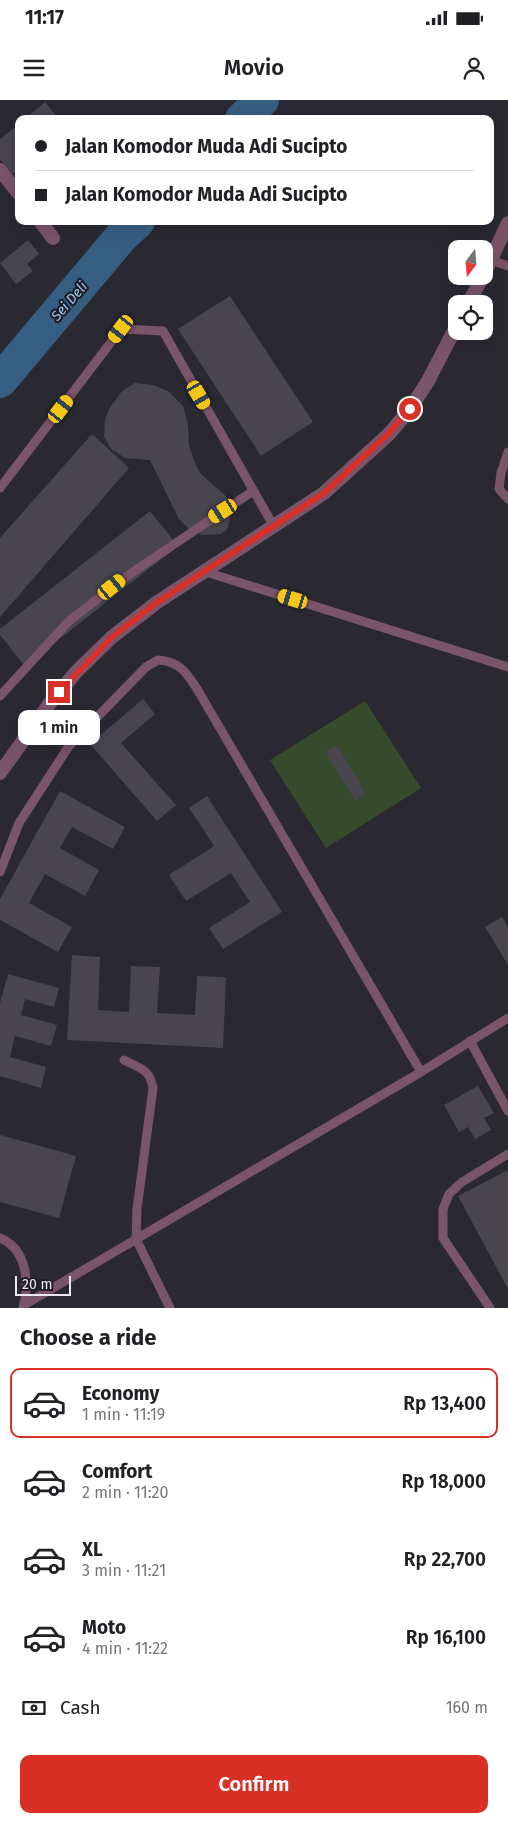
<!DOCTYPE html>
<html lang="en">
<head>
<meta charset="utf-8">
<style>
  :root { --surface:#fff; --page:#f6f6f6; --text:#202124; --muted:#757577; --line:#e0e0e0; --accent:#d93025 }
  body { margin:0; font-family:"Fira Sans",sans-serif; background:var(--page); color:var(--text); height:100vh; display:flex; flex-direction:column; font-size:19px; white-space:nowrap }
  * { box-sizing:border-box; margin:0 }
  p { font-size:16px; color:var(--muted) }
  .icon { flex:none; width:28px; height:28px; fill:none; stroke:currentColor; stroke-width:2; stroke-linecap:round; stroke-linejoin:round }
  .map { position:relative; height:1208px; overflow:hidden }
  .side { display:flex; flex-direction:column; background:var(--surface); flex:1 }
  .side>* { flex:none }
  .top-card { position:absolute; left:15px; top:15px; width:479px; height:110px; border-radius:10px; box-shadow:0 5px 20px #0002; display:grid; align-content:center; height:110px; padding:0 20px; background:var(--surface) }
  .needle { width:32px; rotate:196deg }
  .fabs { position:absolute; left:448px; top:140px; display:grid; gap:10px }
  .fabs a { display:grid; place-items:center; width:45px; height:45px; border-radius:10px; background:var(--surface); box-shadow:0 5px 20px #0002; font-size:25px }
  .scale { position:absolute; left:15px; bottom:12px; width:56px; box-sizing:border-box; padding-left:5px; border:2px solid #ebe9ef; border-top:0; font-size:14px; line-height:18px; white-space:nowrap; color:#ebe9ef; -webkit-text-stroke:4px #211e27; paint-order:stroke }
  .end { position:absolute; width:22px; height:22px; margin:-11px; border:6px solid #d93025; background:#fff; box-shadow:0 0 0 2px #fff }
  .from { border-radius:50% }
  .bubble { position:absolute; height:35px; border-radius:10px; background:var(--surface); box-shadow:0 5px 20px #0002; font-size:16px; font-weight:600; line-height:35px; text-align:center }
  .car { position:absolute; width:15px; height:30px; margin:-15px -8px; border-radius:6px; box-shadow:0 0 4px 1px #0007; background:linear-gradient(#f5c518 24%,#345 0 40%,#f5c518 0 76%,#345 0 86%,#f5c518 0) }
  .top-card b { display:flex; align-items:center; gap:18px; height:48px; font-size:19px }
  .top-card b+b { border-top:1px solid var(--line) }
  .top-card i { width:12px; height:12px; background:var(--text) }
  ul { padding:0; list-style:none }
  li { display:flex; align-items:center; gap:15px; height:70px; margin:0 10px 8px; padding:0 10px; border:2px solid transparent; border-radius:10px }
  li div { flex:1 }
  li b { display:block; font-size:19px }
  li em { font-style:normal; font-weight:600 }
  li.on { border-color:var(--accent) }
  li>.icon { width:45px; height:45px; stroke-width:1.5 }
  h2 { padding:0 20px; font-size:22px; line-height:60px }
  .pay { display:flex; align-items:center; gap:12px; height:55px; padding:0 20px; font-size:19px }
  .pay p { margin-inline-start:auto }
  .primary-button { display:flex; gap:10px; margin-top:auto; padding:10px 20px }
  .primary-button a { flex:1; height:58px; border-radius:10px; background:var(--accent); color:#fff; font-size:20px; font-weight:600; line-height:58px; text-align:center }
  .status { display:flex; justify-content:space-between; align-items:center; height:35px; padding:0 25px; background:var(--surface); direction:ltr }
  .status svg { height:14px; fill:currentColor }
  header { display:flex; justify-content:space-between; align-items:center; height:65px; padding:0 20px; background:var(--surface); font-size:22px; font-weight:600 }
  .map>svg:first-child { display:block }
  .green { fill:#354b2b }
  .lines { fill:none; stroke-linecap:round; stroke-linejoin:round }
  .river { stroke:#365e82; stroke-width:34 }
  .building { fill:#48454f }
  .service { stroke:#7a546a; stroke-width:9 }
  .minor { stroke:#7a546a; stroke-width:14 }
  .route { stroke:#d93025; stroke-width:6 }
  .labels { text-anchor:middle; stroke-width:4.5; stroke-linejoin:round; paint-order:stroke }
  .water-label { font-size:14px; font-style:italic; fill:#99cbf9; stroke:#211e27 }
</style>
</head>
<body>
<div class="status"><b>11:17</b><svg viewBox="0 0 49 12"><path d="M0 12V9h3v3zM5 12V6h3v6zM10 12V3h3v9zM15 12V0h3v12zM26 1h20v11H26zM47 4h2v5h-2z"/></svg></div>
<header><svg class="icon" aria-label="menu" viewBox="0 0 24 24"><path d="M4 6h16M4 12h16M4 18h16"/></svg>Movio<svg class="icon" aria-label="person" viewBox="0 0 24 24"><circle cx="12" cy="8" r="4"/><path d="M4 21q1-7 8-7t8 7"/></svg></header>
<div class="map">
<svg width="508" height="1208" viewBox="0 0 508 1208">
  <rect width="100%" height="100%" fill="#2a2831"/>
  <path class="green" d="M365,601L421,688L326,748L270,660Z"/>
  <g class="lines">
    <path class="river" d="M242,19L262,0
      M0,281L121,137L138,121"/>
  </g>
  <path class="building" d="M45,2L59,19H25Z
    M19,24V69L13,74L0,59V39Z
    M28,140L39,154L27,164L33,171L16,184L0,163Z
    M230,196L313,322L261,356L178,229Z
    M135,283L153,285L168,291L183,306L188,326L189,345L195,363L201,374L229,399L230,419L227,430L221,434L202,435L189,429L179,419L150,360L125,358L111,349L104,337L105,320L109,309L122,291Z
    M92,334L129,368L0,517V438Z
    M150,411L178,446L25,566L0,535V529Z
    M143,599L155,614L121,643L176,705L157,721L90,644Z
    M337,645L366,694L355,701L325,651Z
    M60,691L125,727L113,749L72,727L60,748L99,770L85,796L45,774L29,803L72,827L58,852L0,820V799Z
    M207,696L282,812L223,849L209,828L250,802L231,773L186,801L169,775L214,746L189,708Z
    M502,817L508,827V865L485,827Z
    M72,855L100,857L98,910L129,912L131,866L160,867L157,913L195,915L197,876L226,877L223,948L67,940Z
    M8,874L59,888L54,907L25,899L21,915L57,925L51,946L15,936L10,957L46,967L41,988L0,976V903Z
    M478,986L494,1013L484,1018L491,1030L475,1039L468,1027L459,1032L444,1005Z
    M0,1035L76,1056L59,1118L0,1102Z
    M508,1070V1189L458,1096Z"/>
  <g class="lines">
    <path class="service" d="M491,160L508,166
      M508,352L501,373L499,389L508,399
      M0,388L121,229L163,231L273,425
      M203,471L508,567
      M0,596L69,521L127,476L253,391
      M0,772L19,723L69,646L146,567L158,560C181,561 189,576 200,594L421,972
      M470,941L508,1011
      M124,960C139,968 150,969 153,988L137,1109L136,1139L170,1208
      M0,1138C27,1149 30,1183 23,1208
      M24,1205L421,972L508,918
      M490,1208L443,1138V1109L449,1094L462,1082L508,1054"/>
    <path class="minor" d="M0,70L19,94
      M40,121L53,138
      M484,174L508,123
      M468,204L483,176
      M0,673L50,603L77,571L112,537L156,503L324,393L389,334L410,309L428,281L456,227"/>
  </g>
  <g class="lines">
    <path class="route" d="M59,592L112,537L156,503L324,393L388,334L410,309"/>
  </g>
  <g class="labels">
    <g class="water-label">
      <text transform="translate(69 201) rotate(-49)" y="5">Sei Deli</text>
    </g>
  </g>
</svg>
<div class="fabs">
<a><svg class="needle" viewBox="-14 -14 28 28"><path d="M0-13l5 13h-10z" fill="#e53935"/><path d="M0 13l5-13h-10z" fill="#757577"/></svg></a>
<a><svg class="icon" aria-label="locate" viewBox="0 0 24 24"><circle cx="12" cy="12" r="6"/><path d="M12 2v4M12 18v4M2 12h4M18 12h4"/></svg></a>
</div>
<div class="scale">20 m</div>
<i class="end from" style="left:410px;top:309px"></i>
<i class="end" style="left:59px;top:592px"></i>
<div class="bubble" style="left:18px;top:610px;width:82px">1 min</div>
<i class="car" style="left:121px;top:229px;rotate:217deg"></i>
<i class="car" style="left:199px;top:295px;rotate:150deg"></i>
<i class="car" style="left:61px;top:309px;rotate:37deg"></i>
<i class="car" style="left:223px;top:411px;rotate:237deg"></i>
<i class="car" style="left:112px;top:487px;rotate:51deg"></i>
<i class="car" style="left:293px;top:499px;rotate:287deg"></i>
<div class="top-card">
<b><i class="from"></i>Jalan Komodor Muda Adi Sucipto</b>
<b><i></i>Jalan Komodor Muda Adi Sucipto</b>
</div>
</div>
<section class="side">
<h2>Choose a ride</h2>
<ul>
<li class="on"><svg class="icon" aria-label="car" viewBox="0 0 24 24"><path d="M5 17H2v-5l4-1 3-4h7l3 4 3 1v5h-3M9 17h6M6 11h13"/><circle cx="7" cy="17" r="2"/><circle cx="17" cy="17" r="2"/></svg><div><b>Economy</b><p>1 min · 11:19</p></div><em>Rp 13,400</em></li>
<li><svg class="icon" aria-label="car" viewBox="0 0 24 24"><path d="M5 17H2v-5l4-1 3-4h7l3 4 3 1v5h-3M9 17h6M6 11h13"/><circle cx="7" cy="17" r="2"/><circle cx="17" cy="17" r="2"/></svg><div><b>Comfort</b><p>2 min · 11:20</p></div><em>Rp 18,000</em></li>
<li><svg class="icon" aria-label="car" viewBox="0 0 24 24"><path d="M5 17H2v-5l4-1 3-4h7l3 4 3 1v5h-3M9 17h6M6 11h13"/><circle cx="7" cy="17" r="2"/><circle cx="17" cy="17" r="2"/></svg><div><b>XL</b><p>3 min · 11:21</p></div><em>Rp 22,700</em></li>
<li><svg class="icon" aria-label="car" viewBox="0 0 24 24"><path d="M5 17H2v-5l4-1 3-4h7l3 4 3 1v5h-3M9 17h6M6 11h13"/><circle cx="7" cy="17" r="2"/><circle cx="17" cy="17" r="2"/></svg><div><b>Moto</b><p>4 min · 11:22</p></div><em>Rp 16,100</em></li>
</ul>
<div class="pay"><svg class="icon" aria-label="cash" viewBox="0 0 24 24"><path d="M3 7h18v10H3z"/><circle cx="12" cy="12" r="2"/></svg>Cash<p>160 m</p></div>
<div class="primary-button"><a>Confirm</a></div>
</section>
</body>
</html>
